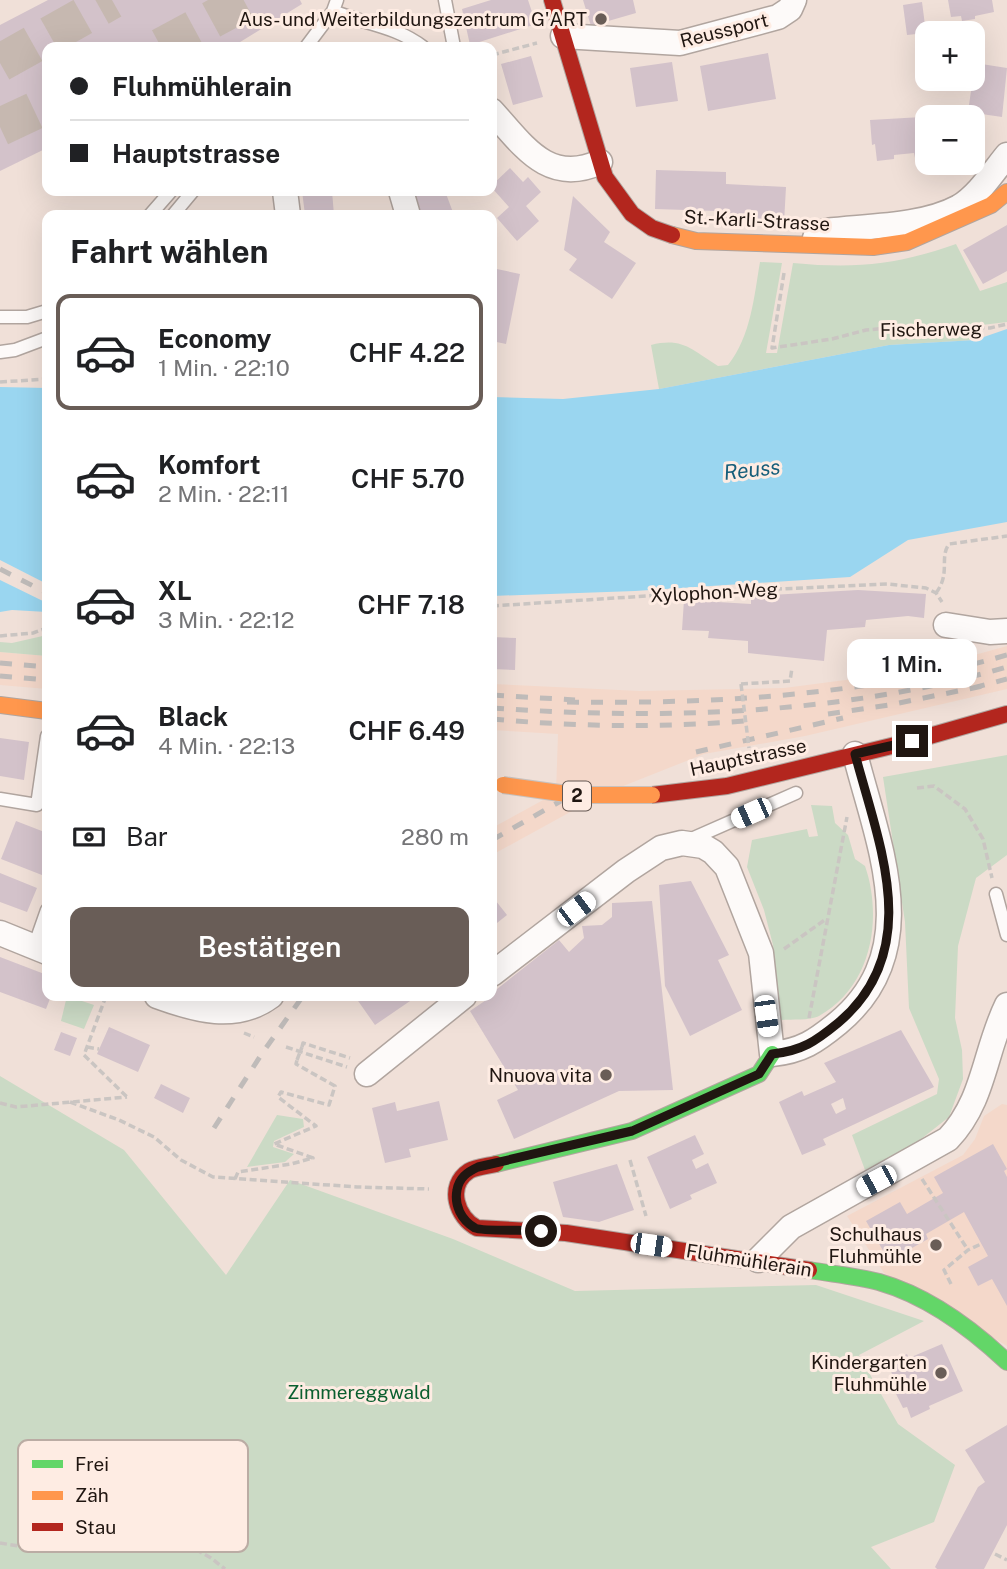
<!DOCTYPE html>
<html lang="de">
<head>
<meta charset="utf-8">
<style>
  :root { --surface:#fff; --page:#f6f6f6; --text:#202124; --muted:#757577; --line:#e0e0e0; --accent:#695d57 }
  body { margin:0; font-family:"Public Sans",sans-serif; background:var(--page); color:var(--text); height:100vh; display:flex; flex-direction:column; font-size:26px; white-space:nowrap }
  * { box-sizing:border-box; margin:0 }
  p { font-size:23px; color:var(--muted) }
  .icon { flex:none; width:38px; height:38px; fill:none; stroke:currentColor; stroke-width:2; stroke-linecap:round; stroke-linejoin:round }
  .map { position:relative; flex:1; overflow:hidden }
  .sheet { position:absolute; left:42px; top:210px; width:455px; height:791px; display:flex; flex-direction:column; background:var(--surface); border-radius:14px; box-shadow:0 7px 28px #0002 }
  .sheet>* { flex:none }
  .top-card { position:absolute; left:42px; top:42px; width:455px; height:154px; border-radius:14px; box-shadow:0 7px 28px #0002; display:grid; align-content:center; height:154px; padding:0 28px; background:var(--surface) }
  .tools { position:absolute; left:915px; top:21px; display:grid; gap:14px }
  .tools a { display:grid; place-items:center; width:70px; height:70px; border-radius:14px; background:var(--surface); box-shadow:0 7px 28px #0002; font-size:35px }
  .end { position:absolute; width:32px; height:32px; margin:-16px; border:9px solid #201611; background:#fff; box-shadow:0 0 0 4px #fff }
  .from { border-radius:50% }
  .bubble { position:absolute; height:49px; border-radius:14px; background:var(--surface); box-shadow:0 7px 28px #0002; font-size:23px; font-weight:600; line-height:49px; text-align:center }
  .car { position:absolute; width:21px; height:42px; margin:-21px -10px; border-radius:9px; box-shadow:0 0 5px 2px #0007; background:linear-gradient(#fff 24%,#345 0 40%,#fff 0 76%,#345 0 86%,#fff 0) }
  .top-card b { display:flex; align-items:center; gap:24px; height:66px; font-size:26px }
  .top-card b+b { border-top:2px solid var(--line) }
  .top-card i { width:18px; height:18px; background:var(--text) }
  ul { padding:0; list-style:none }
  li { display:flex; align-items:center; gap:21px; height:116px; margin:0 14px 10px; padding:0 14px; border:4px solid transparent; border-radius:14px }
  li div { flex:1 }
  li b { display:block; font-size:26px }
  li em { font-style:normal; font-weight:600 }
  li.current { border-color:var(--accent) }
  li>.icon { width:63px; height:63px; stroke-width:1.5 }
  h2 { padding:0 28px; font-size:32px; line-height:84px }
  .pay { display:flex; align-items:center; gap:18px; height:77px; padding:0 28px; font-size:26px }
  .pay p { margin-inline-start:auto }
  .action { display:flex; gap:14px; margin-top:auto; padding:14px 28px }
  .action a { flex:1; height:80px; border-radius:14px; background:var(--accent); color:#fff; font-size:28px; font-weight:600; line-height:80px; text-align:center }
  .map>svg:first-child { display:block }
  .built { fill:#f4d8ca }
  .green { fill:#cbdac5 }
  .water { fill:#9ad6f0 }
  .pier { fill:#f0e0d8 }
  .building { fill:#d3c2ca; fill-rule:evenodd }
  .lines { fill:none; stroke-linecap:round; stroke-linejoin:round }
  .highway-tunnel { stroke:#c6b8b0; stroke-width:38; stroke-dasharray:38 19; stroke-linecap:butt }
  .lane-casing { stroke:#b1a59f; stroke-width:15 }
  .street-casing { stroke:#b1a59f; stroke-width:27 }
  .fast-casing { stroke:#b1a59f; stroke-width:18 }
  .slow-casing { stroke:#b1a59f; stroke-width:18 }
  .jam-casing { stroke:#b1a59f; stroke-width:18 }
  .path { stroke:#cac5c2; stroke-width:3.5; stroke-dasharray:7 3.5; stroke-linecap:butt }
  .lane { stroke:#fdfaf9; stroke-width:12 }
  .street { stroke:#fdfaf9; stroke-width:24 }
  .fast { stroke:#63d668; stroke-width:16 }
  .slow { stroke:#ff974d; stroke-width:16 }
  .jam { stroke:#b3261e; stroke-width:16 }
  .rail { stroke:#bfbbb9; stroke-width:5; stroke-dasharray:12 12; stroke-linecap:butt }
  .slow-bridge-casing { stroke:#c8c1bd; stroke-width:18; stroke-linecap:butt }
  .path-bridge { stroke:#cac5c2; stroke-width:3.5; stroke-dasharray:7 3.5; stroke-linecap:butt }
  .slow-bridge { stroke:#ff974d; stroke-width:16 }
  .route { stroke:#201611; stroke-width:9 }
  .poi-dot { fill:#695d57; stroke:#feece3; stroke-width:2.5 }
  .labels { text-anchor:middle; stroke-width:6; stroke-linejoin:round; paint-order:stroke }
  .shield { fill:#feece3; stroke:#635650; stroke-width:2 }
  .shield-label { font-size:18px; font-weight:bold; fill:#201611 }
  .poi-label { font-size:19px; fill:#201611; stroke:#feece3; text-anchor:end }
  .street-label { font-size:19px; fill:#201611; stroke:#feece3 }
  .park-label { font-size:19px; fill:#0b5f2f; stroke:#feece3 }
  .water-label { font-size:21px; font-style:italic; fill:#165e7a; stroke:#feece3 }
  .key { fill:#feece3; stroke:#bbaca4; stroke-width:2 }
  .key-label { font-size:19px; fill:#201611 }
</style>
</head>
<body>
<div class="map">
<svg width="1007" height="1569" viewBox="0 0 1007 1569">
  <rect width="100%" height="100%" fill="#f0e0d8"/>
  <path class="built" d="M1007,646V689L805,736L704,754L603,794L492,855V828L556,793L558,734L492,730V684L640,691L784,688L861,678L971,656Z
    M0,652L47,656V689L0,685Z
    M1002,1104L1007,1105V1346L884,1273L847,1216L963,1155L975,1139L984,1116Z"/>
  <path class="green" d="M956,244L980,291L1007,282V322L974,326L975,340L889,345L659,389L651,345C683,337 692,350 718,366L728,365C751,336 754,297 760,262L782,263L766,353H777L793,263C856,269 896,265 956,244Z
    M47,635V656L0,652V642L12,643Z
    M1007,755V855L976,878L958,946L955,1018L962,1050L963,1079L949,1117L911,1147L865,1170L852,1135L937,1094L939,1079L909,1008L905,922L883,777Z
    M811,805L832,806L835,823L848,835L855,859L865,866C883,918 872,987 819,1016C809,1021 792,1019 781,1020L773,945L764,910L747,867L752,840L807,829L809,837L818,836Z
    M67,996L94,1005L84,1029L61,1021Z
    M0,1076L124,1150L226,1275L290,1180L453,1239L575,1291L816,1285L924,1321L859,1355L898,1424L955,1465L934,1522L871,1547L891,1569H0Z
    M277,1115L303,1119L304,1127L274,1141L273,1147L294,1154L285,1162L247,1167Z"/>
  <path class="water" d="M1007,329V522L908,540L850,577L635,591L492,596V397L563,399L659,389L889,345L975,340Z
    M0,387L47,388V612L12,610L0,612Z"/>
  <path class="pier" d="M0,560L47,584V603L0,580Z"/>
  <path class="building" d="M48,0H300L302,4L232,47H47V148L0,171V25Z
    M491,0H528L536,24L470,45L462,9Z
    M583,0H633L636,13L591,26Z
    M948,0H992L994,12L975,16V19L962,21L961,16L951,17Z
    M922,2L926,33L907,35L903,5Z
    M768,53L776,99L708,111L700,66Z
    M531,56L543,97L513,105L501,64Z
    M672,62L678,101L636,107L630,68Z
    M975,63L1007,68L1002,117L968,112Z
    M922,117L923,121L926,120L928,134V141L925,142L926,156L915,158L914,153L894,155V159L877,161L875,144L872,145L870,120Z
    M510,168L523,182L528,177L541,192L526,206L539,221L517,241L497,218L509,207L492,188V185Z
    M656,170L726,172V184L786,187L784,223L716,220L717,211L655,209Z
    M302,191H332L334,215H305Z
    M414,191H445L454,215H422Z
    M573,196L610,232L604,242L636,263L612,299L569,270L577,259L564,250Z
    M1007,225V271L983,284L963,250Z
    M492,268L520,274L506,344L492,341Z
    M858,590L926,594L924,618L908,616L866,620L865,627L827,630L824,661L748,653V641L708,638L709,631L682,630L684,600L751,604V596Z
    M492,637L516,638L515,670L492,669Z
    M0,738L29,742L24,780L0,776Z
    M16,821L47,833V877L1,859Z
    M0,873L37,888L27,912L0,902Z
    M691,881L729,955L718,960L742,1010L690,1036L665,986L659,885Z
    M492,896L507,915L492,927Z
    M652,901L673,1090L619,1091L514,1139L497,1100L518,1090L470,1011L492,996V993L559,940L569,952L584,938L582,926L602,925L612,917V903Z
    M0,957L47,975V996H51L46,1009L0,992Z
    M360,996H410L413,999L375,1025L356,998Z
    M109,1027L150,1045L138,1072L97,1054Z
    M901,1030L934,1087L823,1139L826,1145L802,1155L779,1102L802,1091L804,1096L836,1082L824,1063ZM843,1098L846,1109L836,1114L831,1104Z
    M61,1032L77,1038L70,1056L54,1050Z
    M161,1084L190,1098L183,1113L154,1098Z
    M439,1101L448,1140L409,1149L411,1157L385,1163L372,1108L395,1102L397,1111Z
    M695,1135L704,1154L692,1160L696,1169L708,1163L717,1183L690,1195L692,1199L670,1209L647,1157Z
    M993,1144L1007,1169L1004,1171L1007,1177V1306L992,1279L978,1286L968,1267L988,1256L964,1212L926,1234L928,1239L889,1261L866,1221L900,1202L907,1214L943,1193L934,1177Z
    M617,1164L634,1210L599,1222L563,1217L553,1182Z
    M942,1344L963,1391L929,1406L930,1409L911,1418L907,1407L903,1408L892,1386L889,1375L892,1374L888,1363L907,1354L909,1358Z
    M1007,1425V1525L984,1569H937L935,1567L978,1487L985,1482L965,1450Z"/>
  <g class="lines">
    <path class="highway-tunnel" d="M161,47L248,0
      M0,63L112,0
      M0,127L47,105"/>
    <g class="lane-casing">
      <path id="lane" d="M445,0L454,47
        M333,11C364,24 396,26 423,47
        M306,47L333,11L337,0
        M150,215L171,191
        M173,215L193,191
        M0,317H27L47,311
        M0,352L15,350L47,338
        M0,799L37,805L47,736
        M689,840L796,793
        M996,894L1007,935
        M34,947L47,910"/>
    </g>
    <g class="street-casing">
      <path id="street" d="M563,36L680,43L778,17L790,9L794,0
        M492,111C523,145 548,186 600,162
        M285,191L288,215
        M401,191L408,215
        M815,238L826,231C867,226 922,227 959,207C978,196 993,172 1007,155
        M946,625L990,632L1007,631
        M0,933L47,952
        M492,974L626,871L661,848L682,843L703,846L713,852L727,867L761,953L772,1054C802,1051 816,1041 838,1023C926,950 878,845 855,754
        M157,996C195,1010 236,1022 271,996
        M367,1074L464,996
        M758,1260L791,1227L948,1139C985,1100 984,1052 1007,1005"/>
    </g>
    <g class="fast-casing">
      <path id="fast" d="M496,1164L632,1131L759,1074L772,1054
        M809,1270C832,1274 856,1276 879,1282C928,1296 971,1328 1007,1362"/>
    </g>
    <g class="slow-casing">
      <path id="slow" d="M672,235L696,241L873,247L907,242L991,205L1007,192
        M0,705L47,711"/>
    </g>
    <g class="jam-casing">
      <path id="jam" d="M552,0L605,177L632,214L652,228L672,235
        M652,795L727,786L912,741L1007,714
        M496,1164C488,1166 476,1167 469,1171C446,1186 457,1218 477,1228L566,1233L809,1270"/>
    </g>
    <path class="path" d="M492,55L537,43
      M784,273L772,348L832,339L866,330L910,326L990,328L1007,324
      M0,382L47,379
      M936,593C951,573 939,558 949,544L1007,536
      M492,606L693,593L887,584L926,588L936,593L942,602
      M0,636L33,633L47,628
      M741,684L790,681L792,668
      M917,788L934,786L965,809L983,839L992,878
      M784,949L826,919
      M106,996L84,1055L127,1097
      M809,1018L847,817
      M244,1033L254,1037
      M87,1047L99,1049
      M286,1047L347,1067
      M302,1047L303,1043L350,1058
      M70,1102L119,1120L154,1137L181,1160L213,1177L357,1187L429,1189
      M0,1103L16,1107L127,1097
      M630,1160L646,1216
      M235,1179L238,1172L291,1164L313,1158L274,1144L316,1126L278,1097L281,1092L329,1105L335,1086L296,1064L297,1060
      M922,1179L968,1250
      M951,1284L944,1270L968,1250L981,1244
      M0,1543L25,1547L110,1501L211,1558L225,1569
      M995,1554L1007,1560"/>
    <use href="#lane" class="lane"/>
    <use href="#street" class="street"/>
    <use href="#fast" class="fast"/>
    <use href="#slow" class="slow"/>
    <use href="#jam" class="jam"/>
    <path class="rail" d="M0,569L47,593
      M0,663L47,667
      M0,676L47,680
      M973,688L1007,679
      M492,695L575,700
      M567,702C715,704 864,696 1007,655
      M492,708C664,720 841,715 1007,667
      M828,714L889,705L983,686
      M492,719C580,727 667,728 755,720
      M696,752L843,718
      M492,840L566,798
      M214,1128L263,1052L303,996"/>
    <g class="slow-bridge-casing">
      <path id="slow-bridge" d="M503,785L574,795H652"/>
    </g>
    <path class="path-bridge" d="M741,684L749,748
      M297,1060L302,1047"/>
    <use href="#slow-bridge" class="slow-bridge"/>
  </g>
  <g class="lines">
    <path class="route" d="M541,1231C527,1229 484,1232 475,1228C461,1220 454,1205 457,1190C459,1178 467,1172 478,1167L632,1131L759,1074L772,1054C802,1051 816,1041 838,1023C925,950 879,845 855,754L912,741"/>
  </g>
  <g class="poi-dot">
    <circle cx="601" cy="19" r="7"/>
    <circle cx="606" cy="1075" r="7"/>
    <circle cx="936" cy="1245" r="7"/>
    <circle cx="941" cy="1373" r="7"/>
  </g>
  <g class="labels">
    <rect class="shield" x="563" y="781.5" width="28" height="29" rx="5"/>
    <g class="shield-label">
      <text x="577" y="802">2</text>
    </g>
    <g class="poi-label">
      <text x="587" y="26">Aus- und Weiterbildungszentrum G'ART</text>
      <text x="592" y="1082">Nnuova vita</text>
      <text x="922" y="1241">Schulhaus<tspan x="922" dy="22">Fluhmühle</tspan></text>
      <text x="927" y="1369">Kindergarten<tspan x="927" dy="22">Fluhmühle</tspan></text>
    </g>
    <g class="street-label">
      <text transform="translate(724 30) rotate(-14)" y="7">Reussport</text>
      <text transform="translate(757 220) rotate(3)" y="7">St.-Karli-Strasse</text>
      <text transform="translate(931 329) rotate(-1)" y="7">Fischerweg</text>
      <text transform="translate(714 592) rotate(-3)" y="7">Xylophon-Weg</text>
      <text transform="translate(748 757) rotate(-12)" y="7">Hauptstrasse</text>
      <text transform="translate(749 1260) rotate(9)" y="7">Fluhmühlerain</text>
    </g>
    <g class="park-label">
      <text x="359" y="1399">Zimmereggwald</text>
    </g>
    <g class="water-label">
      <text transform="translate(752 470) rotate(-6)" y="7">Reuss</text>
    </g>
  </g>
  <rect x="18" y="1440" width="230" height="112" rx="10" class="key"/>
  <rect x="32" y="1460" width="31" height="8" fill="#63d668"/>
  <rect x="32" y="1491" width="31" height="9" fill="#ff974d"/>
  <rect x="32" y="1523" width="31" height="8" fill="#b3261e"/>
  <g class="key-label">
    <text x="75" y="1471">Frei</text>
    <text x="75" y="1502">Zäh</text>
    <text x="75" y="1534">Stau</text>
  </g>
</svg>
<div class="tools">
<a>+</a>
<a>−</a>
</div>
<i class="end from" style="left:541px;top:1231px"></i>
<i class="end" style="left:912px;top:741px"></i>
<div class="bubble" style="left:847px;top:639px;width:130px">1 Min.</div>
<i class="car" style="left:751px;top:813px;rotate:246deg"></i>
<i class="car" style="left:576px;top:909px;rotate:53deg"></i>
<i class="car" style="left:766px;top:1016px;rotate:172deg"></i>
<i class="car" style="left:876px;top:1181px;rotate:242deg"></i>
<i class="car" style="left:651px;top:1245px;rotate:98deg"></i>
<div class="top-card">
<b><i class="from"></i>Fluhmühlerain</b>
<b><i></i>Hauptstrasse</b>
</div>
<section class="sheet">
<h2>Fahrt wählen</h2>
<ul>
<li class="current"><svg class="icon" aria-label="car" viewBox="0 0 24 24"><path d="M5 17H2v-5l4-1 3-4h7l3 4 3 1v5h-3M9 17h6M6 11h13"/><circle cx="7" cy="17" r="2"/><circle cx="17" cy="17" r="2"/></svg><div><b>Economy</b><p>1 Min. · 22:10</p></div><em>CHF 4.22</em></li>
<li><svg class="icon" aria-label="car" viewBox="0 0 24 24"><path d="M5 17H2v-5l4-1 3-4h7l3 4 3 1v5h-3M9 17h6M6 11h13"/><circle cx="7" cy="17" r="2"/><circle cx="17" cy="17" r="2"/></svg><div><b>Komfort</b><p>2 Min. · 22:11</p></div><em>CHF 5.70</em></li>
<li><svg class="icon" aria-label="car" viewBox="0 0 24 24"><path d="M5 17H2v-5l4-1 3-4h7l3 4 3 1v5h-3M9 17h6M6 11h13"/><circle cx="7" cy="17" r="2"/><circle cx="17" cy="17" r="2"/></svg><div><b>XL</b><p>3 Min. · 22:12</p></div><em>CHF 7.18</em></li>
<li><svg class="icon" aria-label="car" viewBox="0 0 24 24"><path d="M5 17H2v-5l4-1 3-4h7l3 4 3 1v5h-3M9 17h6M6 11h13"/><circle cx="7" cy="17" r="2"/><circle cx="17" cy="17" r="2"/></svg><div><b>Black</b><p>4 Min. · 22:13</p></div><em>CHF 6.49</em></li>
</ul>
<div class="pay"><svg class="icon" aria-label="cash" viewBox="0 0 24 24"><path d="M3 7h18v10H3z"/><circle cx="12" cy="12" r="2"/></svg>Bar<p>280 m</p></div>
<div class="action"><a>Bestätigen</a></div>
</section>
</div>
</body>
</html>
